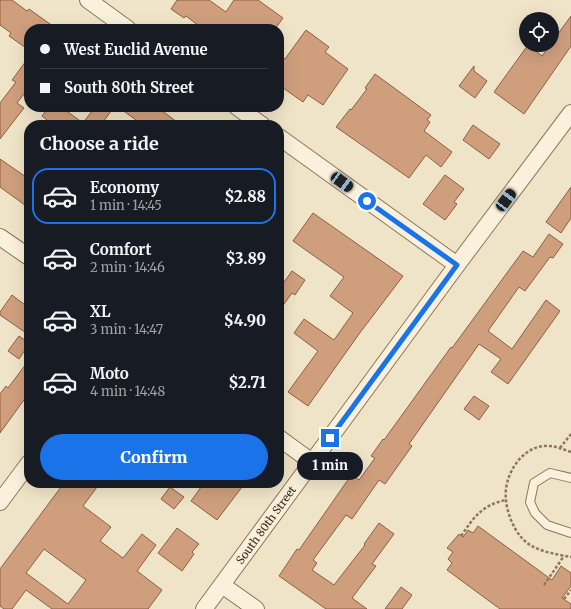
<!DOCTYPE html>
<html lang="en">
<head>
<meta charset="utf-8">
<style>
  :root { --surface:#171b24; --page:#20242c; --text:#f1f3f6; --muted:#9ea1a6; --line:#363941; --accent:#1a73e8 }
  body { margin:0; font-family:Merriweather,serif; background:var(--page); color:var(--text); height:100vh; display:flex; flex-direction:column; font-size:15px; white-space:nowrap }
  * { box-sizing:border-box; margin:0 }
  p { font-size:13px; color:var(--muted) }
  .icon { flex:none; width:22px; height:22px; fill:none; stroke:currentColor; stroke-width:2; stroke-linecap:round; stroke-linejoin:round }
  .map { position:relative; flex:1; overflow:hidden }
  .details { position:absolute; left:24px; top:120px; width:260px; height:368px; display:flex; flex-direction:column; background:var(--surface); border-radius:16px; box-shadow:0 4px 16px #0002 }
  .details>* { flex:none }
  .banner { position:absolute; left:24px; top:24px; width:260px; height:88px; border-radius:16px; box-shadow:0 4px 16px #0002; display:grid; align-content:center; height:88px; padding:0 16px; background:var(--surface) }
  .fabs { position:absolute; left:519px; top:12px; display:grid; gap:8px }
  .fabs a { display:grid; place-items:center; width:40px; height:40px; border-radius:50%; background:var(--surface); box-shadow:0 4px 16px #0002; font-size:20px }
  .end { position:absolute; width:18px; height:18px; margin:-9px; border:5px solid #1a73e8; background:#fff; box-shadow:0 0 0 2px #fff }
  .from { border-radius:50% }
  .bubble { position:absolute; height:28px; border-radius:14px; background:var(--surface); box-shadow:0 4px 16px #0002; font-size:13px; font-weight:800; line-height:28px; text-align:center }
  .car { position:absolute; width:12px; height:24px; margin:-12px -6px; border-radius:5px; box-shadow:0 0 3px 1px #0007; background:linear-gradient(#222 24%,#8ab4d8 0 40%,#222 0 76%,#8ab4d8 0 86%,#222 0) }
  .banner b { display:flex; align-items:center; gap:14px; height:38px; font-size:15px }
  .banner b+b { border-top:1px solid var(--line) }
  .banner i { width:10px; height:10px; background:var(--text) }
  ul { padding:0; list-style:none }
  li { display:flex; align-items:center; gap:12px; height:56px; margin:0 8px 6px; padding:0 8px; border:2px solid transparent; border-radius:16px }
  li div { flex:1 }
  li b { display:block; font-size:15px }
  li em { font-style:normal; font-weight:800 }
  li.current { border-color:var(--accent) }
  li>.icon { width:36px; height:36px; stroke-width:1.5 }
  h2 { padding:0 16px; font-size:18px; line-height:48px }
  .action { display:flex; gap:8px; margin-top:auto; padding:8px 16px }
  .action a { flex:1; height:46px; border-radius:24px; background:var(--accent); color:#fff; font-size:16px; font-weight:800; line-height:46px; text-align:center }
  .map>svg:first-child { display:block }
  .building { fill:#cf9f7d; stroke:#8d5f41; fill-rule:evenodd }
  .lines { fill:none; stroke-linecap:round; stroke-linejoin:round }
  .service-casing { stroke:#8d765c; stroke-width:10 }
  .minor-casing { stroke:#8d765c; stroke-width:18 }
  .path { stroke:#8d765c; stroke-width:2.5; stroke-dasharray:3 2; stroke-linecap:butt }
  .service { stroke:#faf1dc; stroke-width:8 }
  .minor { stroke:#faf1dc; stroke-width:16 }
  .route { stroke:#1a73e8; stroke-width:5 }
  .labels { text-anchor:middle; stroke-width:3.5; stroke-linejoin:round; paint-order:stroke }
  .street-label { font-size:11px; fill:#3d2e20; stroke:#f7eed8 }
</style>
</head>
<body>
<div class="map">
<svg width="571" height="609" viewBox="0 0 571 609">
  <rect width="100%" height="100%" fill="#f0e4c8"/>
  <path class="building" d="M0,0H12L27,11L29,9L57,29H29V50L9,36L11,33L0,25Z
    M177,0H209L226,12L234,0H258L283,18L275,29H203L186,16L184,18L171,9Z
    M571,16V46L524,114L494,92L528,45L542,56L550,45H552V42Z
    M306,30L329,47L325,52L348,69L323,105L308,95L303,102L279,85V54L285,59Z
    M29,57V91L27,90L17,103L24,108L0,139V103L16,82L12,80Z
    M474,66V71L487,81L475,98L459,86Z
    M375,74L431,115L427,120L430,122L424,131L452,152L441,167L426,155L409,178L336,127L350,109L351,110L367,89L365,88Z
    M49,107H61L83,123L95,107H114L101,125H44L47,120L42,116Z
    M118,107H157L181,125H143Z
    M473,125L500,144L489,159L463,140Z
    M0,159L29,179V208L0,187Z
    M445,175L464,189L454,202L457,204L445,220L423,204Z
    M571,187V218L561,233L546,222Z
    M313,213L403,276L359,334L308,406L288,392L318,351L294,333L304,319L334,340L353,313L330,296L344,277L293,241Z
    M549,234L563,244L553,258L550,257L525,291L519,287L488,331L512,349L546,300L560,311L508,384L491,372L501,359L479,344L409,444L412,446L385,484L379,480L352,519L346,515L313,560L317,563L312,570L334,585L365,545L364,544L379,523L394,534L372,564L376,566L352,598L367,609H326L279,576L297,549L299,550L352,474L359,480L375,458L371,456L383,439L384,440L451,347L452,348L523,251L533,257Z
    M292,271L305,280L295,295L292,293L279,311V289Z
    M12,295L29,308V335L0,315V312Z
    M19,336L29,343V344L19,359L8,351Z
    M29,360V393L0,433V394L6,386L8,388Z
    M474,396L489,406L479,420L464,409Z
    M64,483H100L83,506L111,527L100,541L123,558L142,534L156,545L137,571L162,590L148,609H52L26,590L12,609H4L0,606V569ZM44,549L86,580L68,604L26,573Z
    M204,483H245L217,520L191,501Z
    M170,487L184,497L174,509L161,499Z
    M478,526L552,580L561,566L571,573V586L562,598L571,604V609H500L447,570L452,563L448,559L453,552L447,548L459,534L463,537L468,530L473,533Z
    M177,528L199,544L192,552L194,554L182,571L158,553Z
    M401,587L412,595L402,609H385Z"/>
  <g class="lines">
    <g class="service-casing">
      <path id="service" d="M571,478L550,473L534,483L530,502L535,513L547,525L571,533"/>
    </g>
    <g class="minor-casing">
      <path id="minor" d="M88,0L128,29
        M237,107L262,125
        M279,137L457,265
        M0,237L29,257
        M279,438L312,462
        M0,502L29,463
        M222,585L256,609
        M204,609L457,265L571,113"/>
    </g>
    <path class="path" d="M560,448L571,434
      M571,452C562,449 554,445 544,446C520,448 503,477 506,500C507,512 513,528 521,537C532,551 555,554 571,557
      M461,536C474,517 482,505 506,500
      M544,585L564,556
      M564,599L571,590"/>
    <use href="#service" class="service"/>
    <use href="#minor" class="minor"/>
  </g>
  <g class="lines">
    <path class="route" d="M330,438L457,265L367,201"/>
  </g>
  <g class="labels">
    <g class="street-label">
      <text transform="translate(266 525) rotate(-54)" y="4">South 80th Street</text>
    </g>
  </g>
</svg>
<div class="fabs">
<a><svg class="icon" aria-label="locate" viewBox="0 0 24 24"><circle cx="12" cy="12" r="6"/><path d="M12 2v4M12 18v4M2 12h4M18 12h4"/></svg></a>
</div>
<i class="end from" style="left:367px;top:201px"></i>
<i class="end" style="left:330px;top:438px"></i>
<div class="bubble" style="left:297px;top:452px;width:66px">1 min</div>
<i class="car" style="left:342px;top:182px;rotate:126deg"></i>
<i class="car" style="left:506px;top:200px;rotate:37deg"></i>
<div class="banner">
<b><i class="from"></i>West Euclid Avenue</b>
<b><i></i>South 80th Street</b>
</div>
<section class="details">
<h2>Choose a ride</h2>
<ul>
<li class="current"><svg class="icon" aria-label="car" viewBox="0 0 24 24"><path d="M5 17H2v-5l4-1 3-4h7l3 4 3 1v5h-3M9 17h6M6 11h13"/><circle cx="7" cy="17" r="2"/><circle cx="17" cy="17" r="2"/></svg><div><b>Economy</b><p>1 min · 14:45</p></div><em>$2.88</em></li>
<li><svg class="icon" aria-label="car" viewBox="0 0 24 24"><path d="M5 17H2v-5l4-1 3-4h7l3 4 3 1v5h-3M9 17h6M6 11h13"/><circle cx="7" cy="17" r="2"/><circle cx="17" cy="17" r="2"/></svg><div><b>Comfort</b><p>2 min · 14:46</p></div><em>$3.89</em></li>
<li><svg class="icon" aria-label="car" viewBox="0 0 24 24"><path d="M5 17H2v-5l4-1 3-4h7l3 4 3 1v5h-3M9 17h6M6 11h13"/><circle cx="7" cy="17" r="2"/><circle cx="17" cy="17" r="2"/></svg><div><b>XL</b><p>3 min · 14:47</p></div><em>$4.90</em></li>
<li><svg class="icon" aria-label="car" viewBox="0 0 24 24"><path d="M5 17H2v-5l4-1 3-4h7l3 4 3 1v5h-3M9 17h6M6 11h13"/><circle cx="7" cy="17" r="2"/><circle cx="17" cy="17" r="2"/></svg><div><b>Moto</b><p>4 min · 14:48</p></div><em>$2.71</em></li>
</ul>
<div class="action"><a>Confirm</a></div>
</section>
</div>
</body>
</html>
